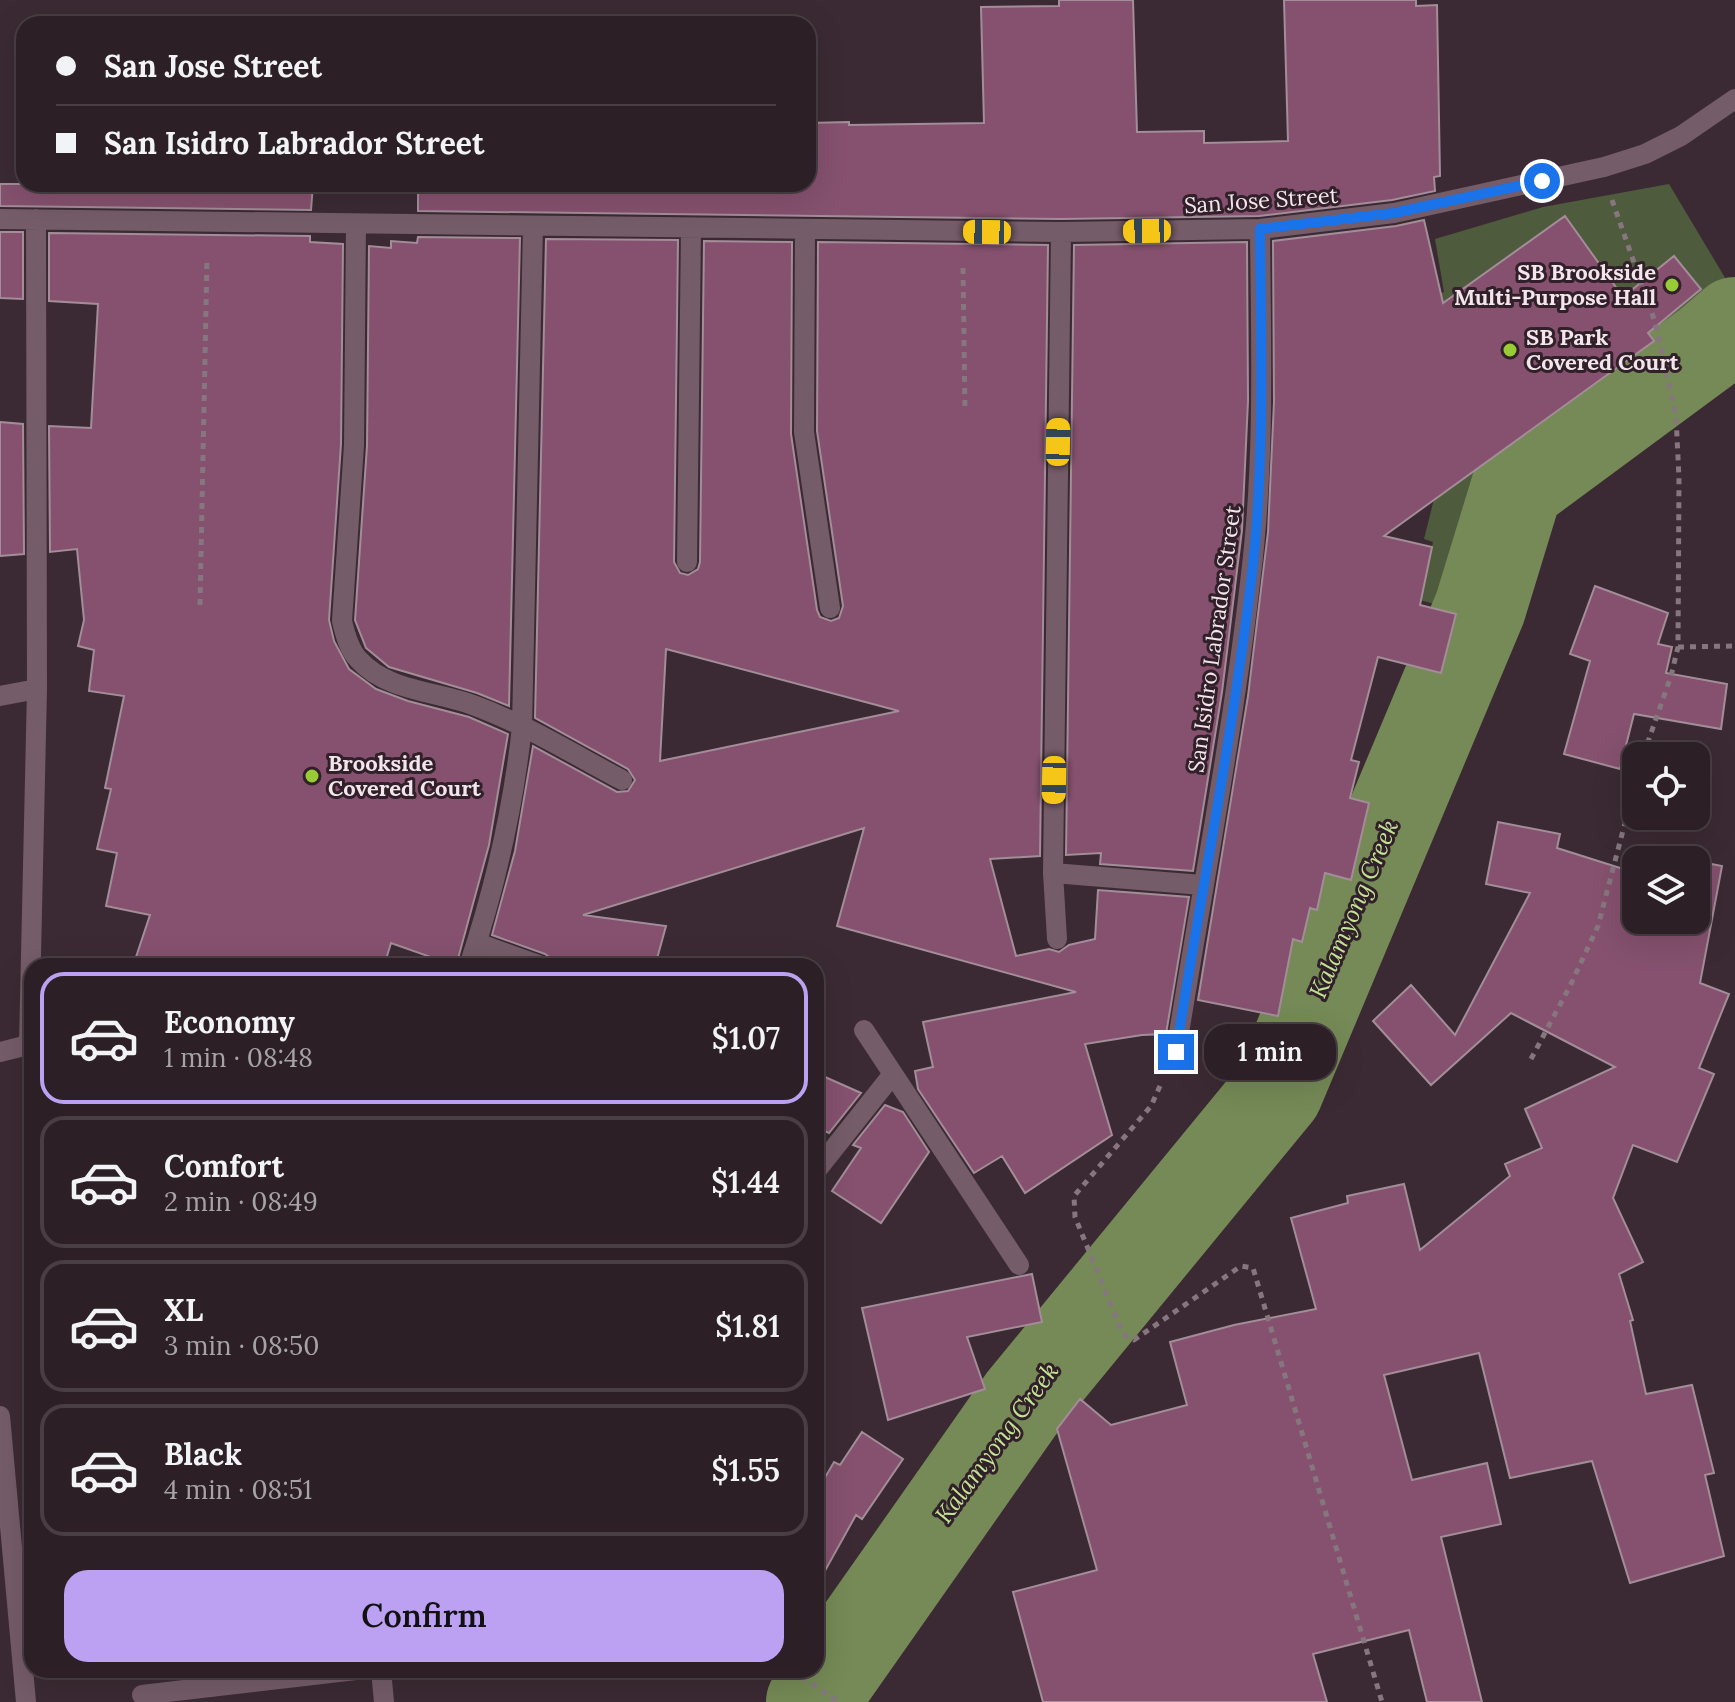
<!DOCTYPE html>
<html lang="en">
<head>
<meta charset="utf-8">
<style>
  :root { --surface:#2c2026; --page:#34282e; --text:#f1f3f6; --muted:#a6a3a7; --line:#483e43; --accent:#bca0f2 }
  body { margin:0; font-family:Lora,serif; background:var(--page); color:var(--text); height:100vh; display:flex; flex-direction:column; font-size:30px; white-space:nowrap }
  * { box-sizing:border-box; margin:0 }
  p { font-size:26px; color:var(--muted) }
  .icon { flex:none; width:44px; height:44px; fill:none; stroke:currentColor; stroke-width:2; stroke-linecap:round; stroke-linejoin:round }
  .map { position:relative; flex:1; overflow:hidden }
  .panel { position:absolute; left:24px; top:958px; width:800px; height:720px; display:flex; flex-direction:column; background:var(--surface); border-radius:24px; box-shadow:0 8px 32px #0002,0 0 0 2px var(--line) }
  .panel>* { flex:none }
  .guide { position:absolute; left:16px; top:16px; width:800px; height:176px; border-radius:24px; box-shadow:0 8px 32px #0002,0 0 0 2px var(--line); display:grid; align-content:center; height:176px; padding:0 40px; background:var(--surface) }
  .controls { position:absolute; left:1622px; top:742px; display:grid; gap:16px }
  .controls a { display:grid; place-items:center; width:88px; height:88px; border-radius:16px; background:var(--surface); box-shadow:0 8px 32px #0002,0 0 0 2px var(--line); font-size:40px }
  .end { position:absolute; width:36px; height:36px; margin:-18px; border:10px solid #1a73e8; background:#fff; box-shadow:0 0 0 4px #fff }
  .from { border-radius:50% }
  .bubble { position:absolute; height:56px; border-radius:24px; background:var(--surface); box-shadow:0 8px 32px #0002,0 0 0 2px var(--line); font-size:26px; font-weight:600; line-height:56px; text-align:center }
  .car { position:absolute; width:24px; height:48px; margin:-24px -12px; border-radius:10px; box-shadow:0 0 6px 2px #0007; background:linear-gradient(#f5c518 24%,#345 0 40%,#f5c518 0 76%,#345 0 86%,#f5c518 0) }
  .guide b { display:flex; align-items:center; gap:28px; height:76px; font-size:30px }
  .guide b+b { border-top:2px solid var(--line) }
  .guide i { width:20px; height:20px; background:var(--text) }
  ul { padding:14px 0 0; list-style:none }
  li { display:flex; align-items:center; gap:24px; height:132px; margin:0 16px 12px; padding:0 24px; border:4px solid var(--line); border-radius:24px }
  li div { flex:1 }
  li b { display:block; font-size:30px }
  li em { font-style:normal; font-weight:600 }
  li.current { border-color:var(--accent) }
  li>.icon { width:72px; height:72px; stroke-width:1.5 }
  .button { display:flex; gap:16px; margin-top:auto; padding:16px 40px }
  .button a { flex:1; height:92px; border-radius:24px; background:var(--accent); color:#111; font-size:32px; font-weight:600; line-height:92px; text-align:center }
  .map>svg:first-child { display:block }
  .green { fill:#4e5b3c }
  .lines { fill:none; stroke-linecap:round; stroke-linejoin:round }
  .river { stroke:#758a56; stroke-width:92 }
  .building { fill:#85516e; stroke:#a28d98; stroke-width:2; fill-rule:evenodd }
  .path { stroke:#86777f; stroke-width:5; stroke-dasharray:6 6; stroke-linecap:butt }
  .service { stroke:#745c68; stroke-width:20 }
  .minor { stroke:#745c68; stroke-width:20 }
  .route { stroke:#1a73e8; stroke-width:10 }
  .poi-dot { fill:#99cb36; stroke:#312029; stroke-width:3 }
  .labels { text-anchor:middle; stroke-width:6; stroke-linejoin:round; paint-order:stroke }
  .street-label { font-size:22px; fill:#f2e6ec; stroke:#312029 }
  .poi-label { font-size:22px; font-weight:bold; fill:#f2e6ec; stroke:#312029; text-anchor:start }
  .water-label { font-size:24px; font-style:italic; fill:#c3e495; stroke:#312029 }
</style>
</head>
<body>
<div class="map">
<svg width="1735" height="1702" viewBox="0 0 1735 1702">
  <rect width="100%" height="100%" fill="#3b2a33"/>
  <path class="green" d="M1669,184L1733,291L1539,435L1493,493L1452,609L1420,600L1433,542L1424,539L1440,475L1375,314L1444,292L1435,239L1543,207Z"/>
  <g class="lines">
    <path class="river" d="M812,1702L1024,1400L1277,1092L1480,608L1517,487L1708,346L1735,323"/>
  </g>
  <path class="building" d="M1059,0H1133L1137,132L1204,131V143L1288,141L1284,0H1416V6L1437,5L1440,176L1434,177L1435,191L1392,200L1259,216L1061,219L418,211V184H808V123L849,122V125L984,123L981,7L1059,6Z
    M0,184H313L311,210L0,206Z
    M1565,216L1623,297L1674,256L1701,289L1648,333L1654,341L1384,536L1432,547L1420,605L1456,614L1441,673L1378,657L1351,760L1359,762L1350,798L1369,803L1351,880L1325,873L1317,910L1310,908L1302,942L1293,939L1278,1016L1198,1000L1248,696L1268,532L1274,402L1273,241L1396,226L1424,220L1443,303Z
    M0,232H23V299L0,298Z
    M49,233L310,236V242L343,244L341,444L329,620L334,641L349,669L376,689L408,701L469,717L508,734L489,845L456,966L391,943L384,966H133L150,915L106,906L117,853L97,849L111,789L105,788L124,696L89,691L94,650L78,646L84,620L77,549L50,552L49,426L91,428L98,304L49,301Z
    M418,237L520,238L509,706L477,693L389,667L366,648L355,620L367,446L369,246L391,248V241L417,243Z
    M546,239L678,240L674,562L680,573L688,575L698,569L700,562L704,241L792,242L791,434L817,610L820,617L831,621L839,618L843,606L817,431L818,242L1048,245L1040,856L990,859L1016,956L1049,949L1059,952L1069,945L1095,939L1098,890L1189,897L1166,1034L1142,1035L1085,1044L1112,1135L1025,1193L1002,1156L974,1173L918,1089L915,1071L933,1067L923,1022L1076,992L837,926L864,828L583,915L666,926L655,966H579L552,959L545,954L492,935L515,851L533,746L617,792L628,791L635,780L628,769L535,718ZM666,649L899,711L660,761Z
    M1247,242L1248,401L1242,530L1222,692L1193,871L1100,864L1101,853L1066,855L1074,245Z
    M0,422L23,424L24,554L0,556Z
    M1595,586L1668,613L1658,644L1672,647L1666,673L1727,684L1721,729L1634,714L1620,769L1564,754L1590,661L1570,654Z
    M1498,822L1560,834L1557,848L1636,873V920H1696V861L1722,866L1700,983L1729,994L1699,1068L1714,1074L1677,1162L1633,1145L1613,1198L1643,1262L1619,1274L1633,1320L1630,1321L1646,1394L1692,1385L1714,1473L1705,1475L1724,1556L1630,1583L1592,1461L1510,1478L1479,1353L1384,1375L1412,1480L1487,1463L1501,1524L1441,1537L1482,1702H1427L1409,1630L1313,1654L1327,1702H1043L1013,1592L1097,1570L1057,1429L1080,1399L1111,1425L1187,1405L1170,1342L1234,1325L1316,1309L1291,1218L1348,1203L1347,1196L1404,1184L1420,1250L1510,1176L1505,1164L1542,1148L1525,1109L1615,1067L1511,1013L1431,1085L1373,1021L1411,985L1455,1035L1530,893L1486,884Z
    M816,1073L861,1093L829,1133L816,1127Z
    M885,1105L903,1112L929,1152L881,1223L832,1191L861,1148L853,1145Z
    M1032,1274L1042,1322L967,1337L985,1389L888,1420L862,1308Z
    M862,1432L903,1459L862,1519L856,1515L816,1587V1493L834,1462L840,1465Z"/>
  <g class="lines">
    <path class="path" d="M1612,200L1655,322L1676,416L1679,478L1678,647L1671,676L1643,756
      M963,268L965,412
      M200,605L207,258
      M1678,647L1735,646
      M1531,1059L1570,986L1598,926L1636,781
      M1160,1086L1151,1106L1074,1196L1075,1217L1123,1334L1134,1340L1241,1266L1253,1268L1382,1702
      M792,1670L838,1702"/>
    <path class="service" d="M1053,873L1057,939
      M477,943L541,966"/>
    <path class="minor" d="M0,219L1061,232L1260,229L1394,213L1604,167L1645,154L1681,136L1735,99
      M356,224L354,445L342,621C345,634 349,650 359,660C387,691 435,691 473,705C525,724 573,754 622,780
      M805,230L804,432L830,608
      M1061,232L1053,873L1202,885
      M687,562L691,228
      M0,696L37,689
      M469,966C495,888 513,809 522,727L533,226
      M864,1030L1019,1265
      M29,1044L37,689L36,219
      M0,1052L32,1044
      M1176,1052C1201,893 1233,734 1251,574C1265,459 1261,344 1260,229
      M816,1171L893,1074
      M0,1416L26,1702
      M381,1670L384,1702
      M142,1695L356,1670"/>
  </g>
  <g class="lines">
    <path class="route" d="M1176,1052C1201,893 1233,734 1252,574C1265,460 1261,344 1260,229L1394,213L1542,181"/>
  </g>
  <g class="poi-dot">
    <circle cx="1672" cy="285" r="8"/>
    <circle cx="1510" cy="350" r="8"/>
    <circle cx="312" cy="776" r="8"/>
  </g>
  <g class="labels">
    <g class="street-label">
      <text transform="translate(1261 200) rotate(-4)" y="8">San Jose Street</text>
      <text transform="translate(1214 639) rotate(-82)" y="8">San Isidro Labrador Street</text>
    </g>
    <g class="poi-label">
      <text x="1656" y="280" text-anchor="end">SB Brookside<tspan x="1656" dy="25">Multi-Purpose Hall</tspan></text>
      <text x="1526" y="345">SB Park<tspan x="1526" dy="25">Covered Court</tspan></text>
      <text x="328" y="771">Brookside<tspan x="328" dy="25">Covered Court</tspan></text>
    </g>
    <g class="water-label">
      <text transform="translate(1354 909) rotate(-67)" y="8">Kalamyong Creek</text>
      <text transform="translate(997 1443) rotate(-54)" y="8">Kalamyong Creek</text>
    </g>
  </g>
</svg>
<div class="controls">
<a><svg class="icon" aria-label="locate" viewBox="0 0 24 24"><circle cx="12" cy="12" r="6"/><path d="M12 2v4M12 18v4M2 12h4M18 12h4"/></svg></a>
<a><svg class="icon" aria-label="layers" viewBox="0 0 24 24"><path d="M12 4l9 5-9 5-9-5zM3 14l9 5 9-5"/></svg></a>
</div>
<i class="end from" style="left:1542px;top:181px"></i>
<i class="end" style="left:1176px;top:1052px"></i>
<div class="bubble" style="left:1204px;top:1024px;width:132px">1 min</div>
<i class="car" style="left:1147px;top:231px;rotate:269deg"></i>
<i class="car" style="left:987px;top:232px;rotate:271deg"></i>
<i class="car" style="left:1058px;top:442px;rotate:1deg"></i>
<i class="car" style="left:1054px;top:780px;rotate:181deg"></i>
<div class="guide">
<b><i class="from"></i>San Jose Street</b>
<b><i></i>San Isidro Labrador Street</b>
</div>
<section class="panel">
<ul>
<li class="current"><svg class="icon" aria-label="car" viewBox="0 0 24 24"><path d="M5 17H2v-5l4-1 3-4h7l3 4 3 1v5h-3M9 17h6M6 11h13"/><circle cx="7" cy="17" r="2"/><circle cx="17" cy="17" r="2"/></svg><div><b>Economy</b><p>1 min · 08:48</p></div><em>$1.07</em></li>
<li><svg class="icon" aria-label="car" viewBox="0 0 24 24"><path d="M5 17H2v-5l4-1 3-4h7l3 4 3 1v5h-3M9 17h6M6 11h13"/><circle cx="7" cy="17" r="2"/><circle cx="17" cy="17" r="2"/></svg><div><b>Comfort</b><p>2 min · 08:49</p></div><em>$1.44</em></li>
<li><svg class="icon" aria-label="car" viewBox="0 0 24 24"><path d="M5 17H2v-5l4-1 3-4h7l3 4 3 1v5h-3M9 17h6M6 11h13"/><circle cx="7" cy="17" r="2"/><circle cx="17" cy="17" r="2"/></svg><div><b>XL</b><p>3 min · 08:50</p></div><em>$1.81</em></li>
<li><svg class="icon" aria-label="car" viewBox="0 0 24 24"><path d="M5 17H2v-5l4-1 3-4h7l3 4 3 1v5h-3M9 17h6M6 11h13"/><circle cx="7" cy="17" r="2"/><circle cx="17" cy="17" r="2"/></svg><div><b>Black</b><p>4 min · 08:51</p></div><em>$1.55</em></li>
</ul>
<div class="button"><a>Confirm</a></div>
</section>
</div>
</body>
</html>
